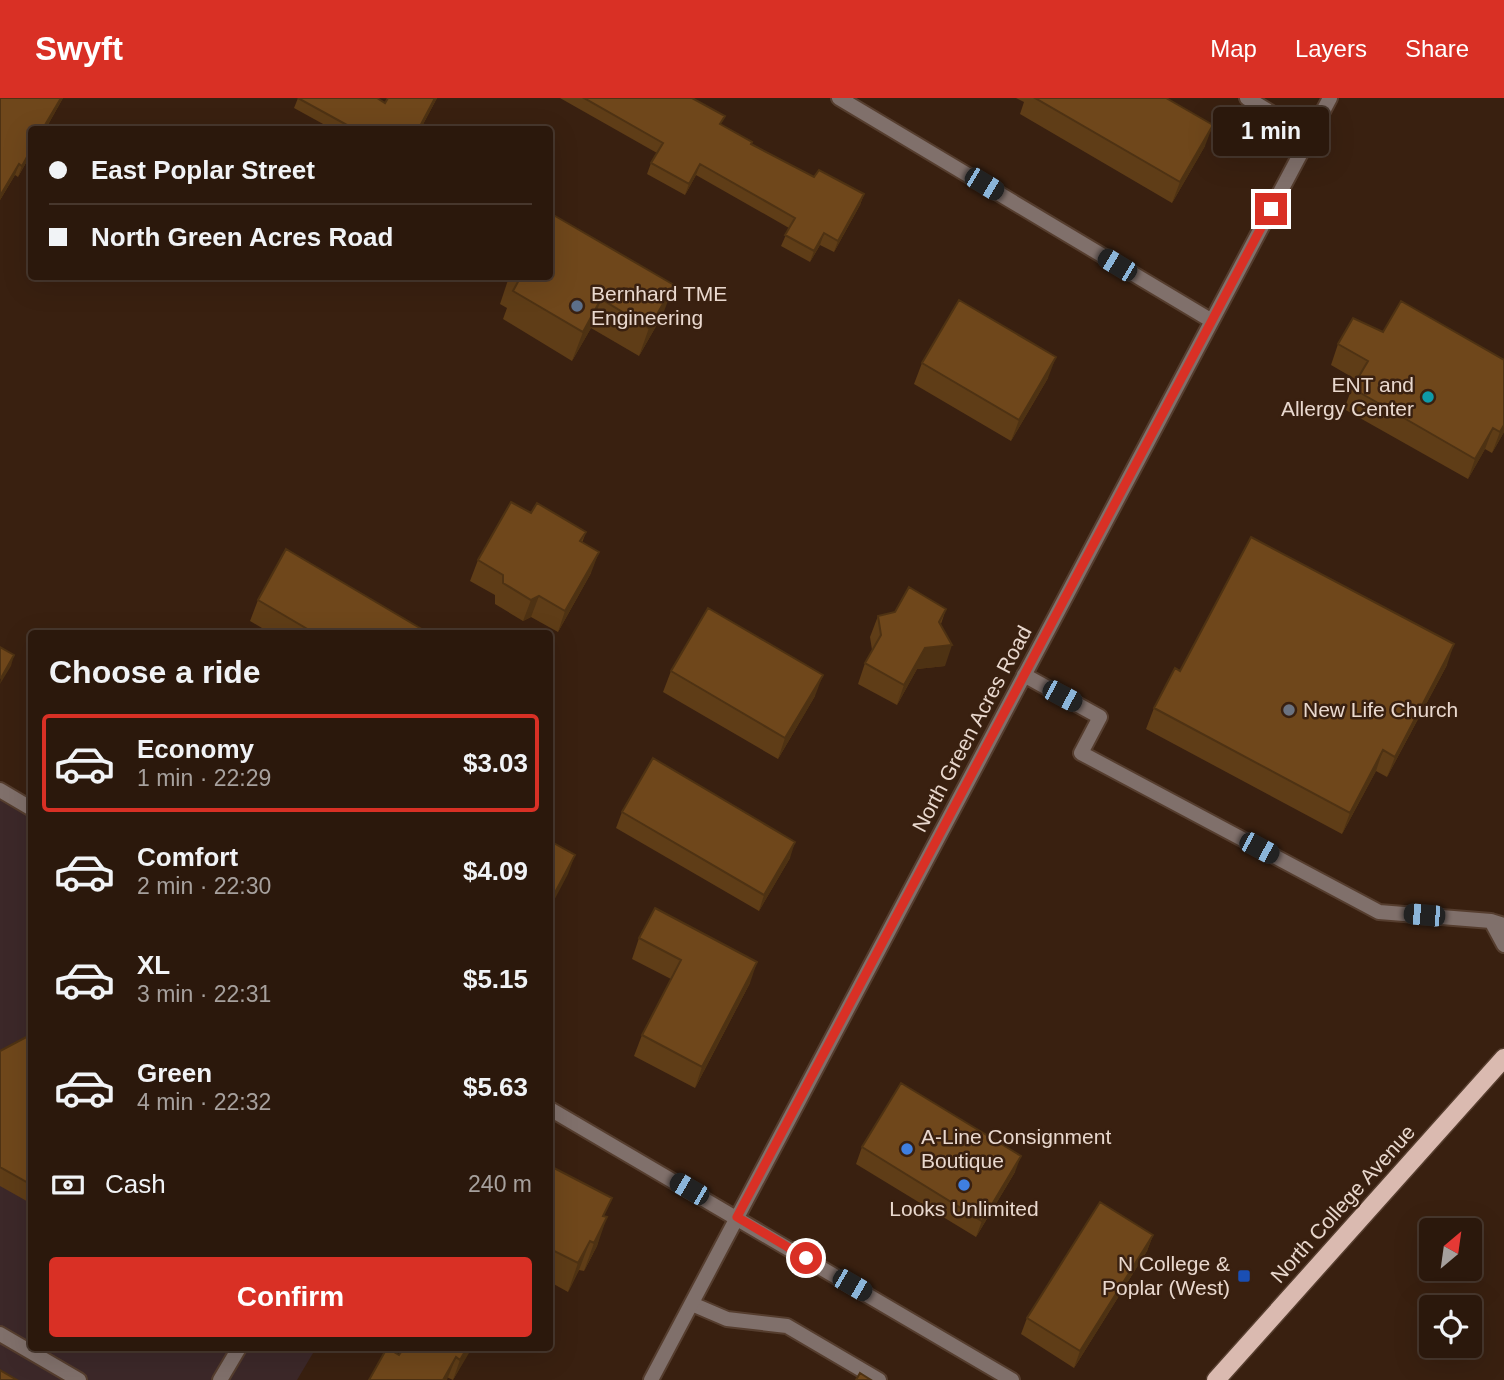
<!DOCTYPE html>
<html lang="en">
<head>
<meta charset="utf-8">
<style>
  :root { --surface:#2b180c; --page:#332115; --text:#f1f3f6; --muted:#a6a09d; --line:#47372d; --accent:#d93025 }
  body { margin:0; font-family:Arial,sans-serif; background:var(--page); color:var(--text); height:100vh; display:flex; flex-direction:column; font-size:26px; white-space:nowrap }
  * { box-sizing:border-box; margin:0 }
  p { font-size:23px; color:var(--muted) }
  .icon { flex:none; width:38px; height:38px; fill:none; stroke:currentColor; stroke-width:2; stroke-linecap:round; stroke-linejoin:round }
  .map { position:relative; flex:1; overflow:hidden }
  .panel { position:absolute; left:28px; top:532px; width:525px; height:721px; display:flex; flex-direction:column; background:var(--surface); border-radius:7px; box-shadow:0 7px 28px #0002,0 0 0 2px var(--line) }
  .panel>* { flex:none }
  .banner { position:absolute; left:28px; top:28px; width:525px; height:154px; border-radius:7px; box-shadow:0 7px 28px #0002,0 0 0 2px var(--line); display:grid; align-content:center; height:154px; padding:0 21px; background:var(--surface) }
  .needle { width:46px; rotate:29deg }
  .tools { position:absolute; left:1419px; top:1120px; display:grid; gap:14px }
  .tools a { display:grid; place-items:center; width:63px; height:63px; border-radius:7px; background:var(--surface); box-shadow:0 7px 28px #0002,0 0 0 2px var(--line); font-size:35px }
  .end { position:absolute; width:32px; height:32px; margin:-16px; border:9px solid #d93025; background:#fff; box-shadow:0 0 0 4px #fff }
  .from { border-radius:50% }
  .bubble { position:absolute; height:49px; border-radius:7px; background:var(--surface); box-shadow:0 7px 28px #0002,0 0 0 2px var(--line); font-size:23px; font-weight:700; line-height:49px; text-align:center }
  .car { position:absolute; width:21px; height:42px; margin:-21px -10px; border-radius:9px; box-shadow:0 0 5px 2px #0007; background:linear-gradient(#222 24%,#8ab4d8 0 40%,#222 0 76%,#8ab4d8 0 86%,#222 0) }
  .banner b { display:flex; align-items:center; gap:24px; height:66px; font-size:26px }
  .banner b+b { border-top:2px solid var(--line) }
  .banner i { width:18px; height:18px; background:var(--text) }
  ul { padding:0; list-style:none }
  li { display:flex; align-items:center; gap:21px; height:98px; margin:0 14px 10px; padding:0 7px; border:4px solid transparent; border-radius:7px }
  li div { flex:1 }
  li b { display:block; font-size:26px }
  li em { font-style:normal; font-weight:700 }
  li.on { border-color:var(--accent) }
  li>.icon { width:63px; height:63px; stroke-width:1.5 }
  h2 { padding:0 21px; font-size:32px; line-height:84px }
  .pay { display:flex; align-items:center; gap:18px; height:77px; padding:0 21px; font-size:26px }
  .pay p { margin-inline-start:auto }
  .action { display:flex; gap:14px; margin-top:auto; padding:14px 21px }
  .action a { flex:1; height:80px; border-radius:7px; background:var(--accent); color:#fff; font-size:28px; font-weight:700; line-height:80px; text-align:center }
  header { display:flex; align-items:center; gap:42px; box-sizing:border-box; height:98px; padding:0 35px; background:var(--accent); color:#fff }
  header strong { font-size:33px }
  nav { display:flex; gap:38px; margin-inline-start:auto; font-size:24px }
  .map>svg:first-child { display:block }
  .education { fill:#3c2829 }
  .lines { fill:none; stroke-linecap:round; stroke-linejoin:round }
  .lane-casing { stroke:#553d2e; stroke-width:18 }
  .street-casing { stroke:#553d2e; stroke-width:18 }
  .primary-casing { stroke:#553d2e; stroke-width:21 }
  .lane { stroke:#80706b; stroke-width:14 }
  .street { stroke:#80706b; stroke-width:14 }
  .primary { stroke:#dabab0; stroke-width:18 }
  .wall { fill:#5f3d17 }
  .shaded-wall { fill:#4e3213 }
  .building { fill:#6f471b; stroke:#4e3213; stroke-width:2 }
  .route { stroke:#d93025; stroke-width:9 }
  .service-dot { fill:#5c6f8a; stroke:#392010; stroke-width:2.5 }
  .culture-dot { fill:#0f9aa8; stroke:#392010; stroke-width:2.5 }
  .worship-dot { fill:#6b7280; stroke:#392010; stroke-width:2.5 }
  .shop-dot { fill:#3f7fe0; stroke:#392010; stroke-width:2.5 }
  .transit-dot { fill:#1a4fb4; stroke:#392010; stroke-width:2.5 }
  .labels { text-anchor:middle; stroke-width:5; stroke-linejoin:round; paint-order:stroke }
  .poi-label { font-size:21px; fill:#e9d8ce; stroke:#392010; text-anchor:start }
  .street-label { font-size:21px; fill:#e9d8ce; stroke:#392010 }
</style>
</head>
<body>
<header>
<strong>Swyft</strong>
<nav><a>Map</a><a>Layers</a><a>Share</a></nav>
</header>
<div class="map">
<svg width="1504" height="1282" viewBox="0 0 1504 1282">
  <rect width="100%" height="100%" fill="#392010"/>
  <path class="education" d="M0,692L31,711L32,1250H316L297,1282H0Z"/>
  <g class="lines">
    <g class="lane-casing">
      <path id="lane" d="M1247,0L1309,38
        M1024,577L1100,619L1081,655L1379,814L1491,823L1504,827
        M1491,823L1504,847
        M692,1206L727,1221L787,1228L879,1282
        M0,1236L79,1282
        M220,1282L239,1250"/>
    </g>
    <g class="street-casing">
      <path id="street" d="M839,0L1212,223
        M0,692L32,711
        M550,1011L1012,1282
        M651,1282L1330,0"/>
    </g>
    <g class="primary-casing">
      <path id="primary" d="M1216,1282L1504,960"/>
    </g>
    <use href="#lane" class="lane"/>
    <use href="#street" class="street"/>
    <use href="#primary" class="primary"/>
  </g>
  <path class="wall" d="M63,0L45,32H32V54L18,79L15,77L0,102V1Z
    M298,0L385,5L437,0L420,32H334L294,10Z
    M560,0H692L721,27L752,46L814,79L864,96L860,107L834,154L820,147L810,164L781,148L789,130L696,77L685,97L647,76L651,65L657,55Z
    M1016,0H1166L1205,48L1172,105L1020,16L1024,4Z
    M502,178H550L663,216L639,258L591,230L572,263L503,221L507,210L500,206L508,182Z
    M1338,246L1504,334L1492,355L1485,351L1468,381L1344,311L1352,290L1357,282L1331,267Z
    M922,265L1048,280L1011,343L914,286Z
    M531,415L586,434L582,445L591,475L558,534L531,519L523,523L495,506V497L470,483L478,462Z
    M258,502L430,536H272L250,523Z
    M946,511L941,526L945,568L917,571L897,607L858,586L865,565L872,552L870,539L878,518Z
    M1447,567L1387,679L1376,673L1342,736L1146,631L1154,610L1180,573Z
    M671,573L815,598L778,661L663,594Z
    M622,714L790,760L759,813L616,730Z
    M639,840L750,885L695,990L634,958L642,937L671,881L632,861Z
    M32,936V1106L0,1088V953Z
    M862,1049L1015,1074L976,1139L856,1066Z
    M550,1079L605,1119L597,1148L584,1173L579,1172L568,1194L550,1184Z
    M32,1136V1208L31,1137Z
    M1153,1137L1147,1153L1074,1270L1021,1236L1027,1220Z
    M404,1250H471L453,1282L399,1257Z"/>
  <path class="shaded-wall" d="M61,0H63L45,32H42Z
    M435,0H437L420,32H418Z
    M1213,27L1205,48L1172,105L1180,84Z
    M32,50V54L18,79L22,68Z
    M19,66L15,77L0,102V98Z
    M700,66L696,77L685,97L689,86Z
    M864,96L860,107L834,154L838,143Z
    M824,135L820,147L810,164L814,153Z
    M674,187L663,216L639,258L649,230Z
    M601,201L591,230L572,263L583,234Z
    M1056,259L1048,280L1011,343L1019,322Z
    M1504,327V334L1492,355L1500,334Z
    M1493,330L1485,351L1468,381L1475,361Z
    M599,454L591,475L558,534L565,513Z
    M539,498L531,519L523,523L531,502Z
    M1454,546L1447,567L1387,679L1395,659Z
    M952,547L945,568L917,571L897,607L904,587L925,550Z
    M14,557L11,568L0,586L1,580Z
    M823,577L815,598L778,661L785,640Z
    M1383,652L1376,673L1342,736L1350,715Z
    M795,744L790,760L759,813L764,797Z
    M575,757L568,776L550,810V804Z
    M757,864L750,885L695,990L702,969Z
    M1021,1058L1015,1074L976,1139L982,1123Z
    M607,1119L597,1148L584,1173L594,1145Z
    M1153,1137L1147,1153L1074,1270L1080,1253Z
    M590,1143L579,1172L568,1194L578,1165Z
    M467,1250H471L469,1255L453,1282L460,1262Z
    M456,1259L447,1282H443Z"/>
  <path class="building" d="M0,0H61L42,32H32V50L22,68L19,66L0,98Z
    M298,0H377L385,5L388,0H435L418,32H356Z
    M584,0H692L725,18L720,26L752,44L751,46L814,79L819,72L864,96L838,143L824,135L814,153L785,137L795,120L700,66L689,86L651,65L663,45Z
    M1035,0H1166L1213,27L1180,84Z
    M550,115L674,187L649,230L601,201L583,234L513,193L519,182L512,178H550Z
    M959,202L1056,259L1019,322L922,265Z
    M1401,203L1504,262V327L1500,334L1493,330L1475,361L1352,290L1368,263L1338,246L1353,220L1383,234Z
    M511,404L531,415L537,405L586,434L580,443L599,454L565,513L539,498L531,502L503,485V477L478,462Z
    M1251,439L1454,546L1395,659L1383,652L1350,715L1154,610L1175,570L1180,573Z
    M286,451L430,536H316L258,502Z
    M909,489L946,511L939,524L952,547L925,550L904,587L865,565L881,537L878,518L895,514Z
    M708,510L823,577L785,640L671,573Z
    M0,549L14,557L1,580L0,579Z
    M653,660L795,744L764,797L622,714Z
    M550,743L575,757L550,804Z
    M655,810L757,864L702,969L642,937L681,862L639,840Z
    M32,936V1087L0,1069V953Z
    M901,985L1021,1058L982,1123L862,1049Z
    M554,1070L612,1100L603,1118L607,1119L594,1145L590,1143L578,1165L550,1151V1079Z
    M1100,1104L1153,1137L1080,1253L1027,1220Z
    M387,1250L399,1257L404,1250H467L460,1262L456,1259L443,1282H369Z
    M0,1272L17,1282H0Z
    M860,1275L871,1282H856Z"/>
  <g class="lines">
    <path class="route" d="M806,1160L737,1119L1271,111"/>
  </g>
  <circle class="service-dot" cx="577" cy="208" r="7"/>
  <circle class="culture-dot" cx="1428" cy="299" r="7"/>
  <circle class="worship-dot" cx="1289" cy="612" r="7"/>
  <g class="shop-dot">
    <circle cx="907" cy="1051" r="7"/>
    <circle cx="964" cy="1087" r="7"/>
  </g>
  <rect class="transit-dot" x="1237" y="1171" width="14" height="14" rx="3.5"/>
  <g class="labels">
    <g class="poi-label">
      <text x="591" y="203">Bernhard TME<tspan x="591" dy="24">Engineering</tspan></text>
      <text x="1414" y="294" text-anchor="end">ENT and<tspan x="1414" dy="24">Allergy Center</tspan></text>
      <text x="1303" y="619">New Life Church</text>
      <text x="921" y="1046">A-Line Consignment<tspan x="921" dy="24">Boutique</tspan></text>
      <text x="964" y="1118" text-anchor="middle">Looks Unlimited</text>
      <text x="1230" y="1173" text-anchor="end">N College &amp;<tspan x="1230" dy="24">Poplar (West)</tspan></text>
    </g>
    <g class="street-label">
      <text transform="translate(972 631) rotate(-62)" y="7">North Green Acres Road</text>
      <text transform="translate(1343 1106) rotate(-48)" y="7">North College Avenue</text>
    </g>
  </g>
</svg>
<div class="tools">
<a><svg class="needle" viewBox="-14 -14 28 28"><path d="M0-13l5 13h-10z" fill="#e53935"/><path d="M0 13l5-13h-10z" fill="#a6a09d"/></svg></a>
<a><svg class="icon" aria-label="locate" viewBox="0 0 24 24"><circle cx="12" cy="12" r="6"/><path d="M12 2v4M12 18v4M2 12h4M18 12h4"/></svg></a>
</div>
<i class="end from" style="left:806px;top:1160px"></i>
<i class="end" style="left:1271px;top:111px"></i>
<div class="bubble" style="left:1213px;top:9px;width:116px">1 min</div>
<i class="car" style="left:984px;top:86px;rotate:121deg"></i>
<i class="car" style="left:1117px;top:167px;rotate:301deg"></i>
<i class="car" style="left:1062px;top:598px;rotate:118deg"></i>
<i class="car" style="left:1259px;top:750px;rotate:118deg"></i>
<i class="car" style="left:1424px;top:817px;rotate:275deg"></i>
<i class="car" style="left:689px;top:1091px;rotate:300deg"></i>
<i class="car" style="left:852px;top:1187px;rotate:120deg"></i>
<div class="banner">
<b><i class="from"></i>East Poplar Street</b>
<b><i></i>North Green Acres Road</b>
</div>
<section class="panel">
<h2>Choose a ride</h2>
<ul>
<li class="on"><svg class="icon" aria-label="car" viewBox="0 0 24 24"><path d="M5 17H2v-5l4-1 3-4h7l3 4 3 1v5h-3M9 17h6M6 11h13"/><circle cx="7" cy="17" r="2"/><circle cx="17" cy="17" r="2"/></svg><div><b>Economy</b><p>1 min · 22:29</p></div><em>$3.03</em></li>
<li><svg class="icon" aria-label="car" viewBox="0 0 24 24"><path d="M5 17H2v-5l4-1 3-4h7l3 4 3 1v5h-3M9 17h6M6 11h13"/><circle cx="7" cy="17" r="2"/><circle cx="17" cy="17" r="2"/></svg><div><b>Comfort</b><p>2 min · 22:30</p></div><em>$4.09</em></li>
<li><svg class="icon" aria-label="car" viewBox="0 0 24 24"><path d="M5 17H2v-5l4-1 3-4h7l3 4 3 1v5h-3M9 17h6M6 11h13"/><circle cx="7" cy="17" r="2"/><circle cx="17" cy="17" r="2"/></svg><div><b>XL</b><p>3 min · 22:31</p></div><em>$5.15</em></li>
<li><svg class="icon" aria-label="car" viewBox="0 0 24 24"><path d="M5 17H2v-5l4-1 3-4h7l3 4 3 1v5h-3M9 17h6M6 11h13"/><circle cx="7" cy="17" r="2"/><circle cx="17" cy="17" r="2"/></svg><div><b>Green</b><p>4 min · 22:32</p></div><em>$5.63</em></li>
</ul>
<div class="pay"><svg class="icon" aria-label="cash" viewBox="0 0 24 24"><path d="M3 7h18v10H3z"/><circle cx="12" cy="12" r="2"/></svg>Cash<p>240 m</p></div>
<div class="action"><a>Confirm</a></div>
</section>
</div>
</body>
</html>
